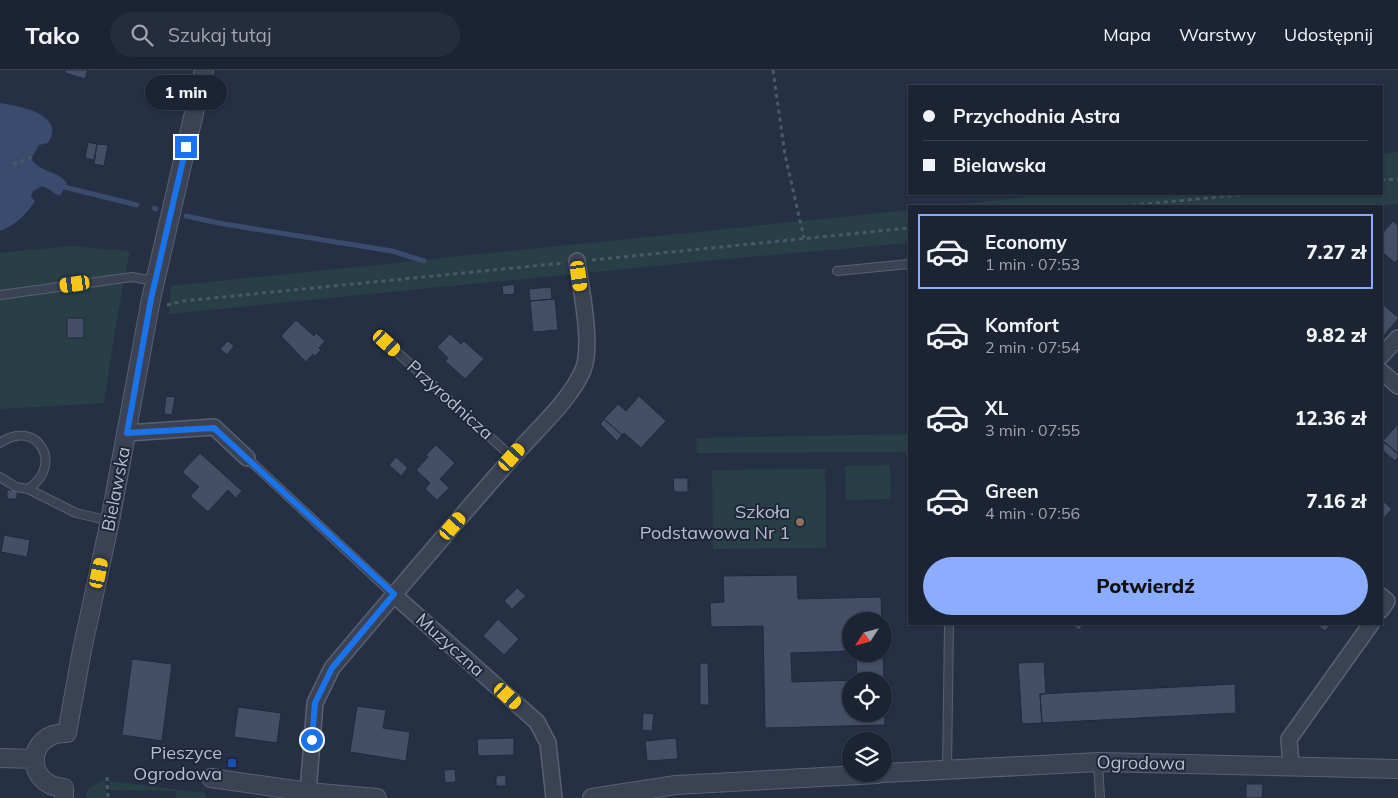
<!DOCTYPE html>
<html lang="pl">
<head>
<meta charset="utf-8">
<style>
  :root { --surface:#1c2434; --page:#252c3c; --text:#f1f3f6; --muted:#a0a4ac; --line:#3a414f; --accent:#8cadfe }
  body { margin:0; font-family:Mulish,sans-serif; background:var(--page); color:var(--text); height:100vh; display:flex; flex-direction:column; font-size:19px; white-space:nowrap }
  * { box-sizing:border-box; margin:0 }
  p { font-size:16px; color:var(--muted) }
  .icon { flex:none; width:28px; height:28px; fill:none; stroke:currentColor; stroke-width:2; stroke-linecap:round; stroke-linejoin:round }
  .map { position:relative; flex:1; overflow:hidden }
  .side { position:absolute; left:908px; top:135px; width:475px; height:420px; display:flex; flex-direction:column; background:var(--surface); border-radius:0px; box-shadow:0 1px 4px #0004,0 0 0 1px var(--line) }
  .side>* { flex:none }
  .guide { position:absolute; left:908px; top:15px; width:475px; height:110px; border-radius:0px; box-shadow:0 1px 4px #0004,0 0 0 1px var(--line); display:grid; align-content:center; height:110px; padding:0 15px; background:var(--surface) }
  .needle { width:32px; rotate:234deg }
  .buttons { position:absolute; left:842px; top:542px; display:grid; gap:10px }
  .buttons a { display:grid; place-items:center; width:50px; height:50px; border-radius:50%; background:var(--surface); box-shadow:0 1px 4px #0004,0 0 0 1px var(--line); font-size:25px }
  .end { position:absolute; width:22px; height:22px; margin:-11px; border:6px solid #1a73e8; background:#fff; box-shadow:0 0 0 2px #fff }
  .from { border-radius:50% }
  .bubble { position:absolute; height:35px; border-radius:18px; background:var(--surface); box-shadow:0 1px 4px #0004,0 0 0 1px var(--line); font-size:16px; font-weight:800; line-height:35px; text-align:center }
  .car { position:absolute; width:15px; height:30px; margin:-15px -8px; border-radius:6px; box-shadow:0 0 4px 1px #0007; background:linear-gradient(#f5c518 24%,#345 0 40%,#f5c518 0 76%,#345 0 86%,#f5c518 0) }
  .guide b { display:flex; align-items:center; gap:18px; height:48px; font-size:19px }
  .guide b+b { border-top:1px solid var(--line) }
  .guide i { width:12px; height:12px; background:var(--text) }
  ul { padding:9px 0 0; list-style:none }
  li { display:flex; align-items:center; gap:15px; height:75px; margin:0 10px 8px; padding:0 5px; border:2px solid transparent; border-radius:0px }
  li div { flex:1 }
  li b { display:block; font-size:19px }
  li em { font-style:normal; font-weight:800 }
  li.selected { border-color:var(--accent) }
  li>.icon { width:45px; height:45px; stroke-width:1.5 }
  .cta { display:flex; gap:10px; margin-top:auto; padding:10px 15px }
  .cta a { flex:1; height:58px; border-radius:30px; background:var(--accent); color:#111; font-size:20px; font-weight:800; line-height:58px; text-align:center }
  header { display:flex; align-items:center; gap:30px; box-sizing:border-box; height:70px; padding:0 25px; background:var(--surface); border-bottom:1px solid var(--line) }
  header strong { font-size:24px }
  nav { display:flex; gap:28px; margin-inline-start:auto; font-size:18px }
  .search { width:350px; height:45px; background:var(--page); display:flex; align-items:center; gap:12px; box-sizing:border-box; padding:0 18px; border-radius:28px; color:var(--muted); font-size:19px }
  .map>svg:first-child { display:block }
  .green { fill:#283f46 }
  .water { fill:#3a4b6e }
  .lines { fill:none; stroke-linecap:round; stroke-linejoin:round }
  .stream { stroke:#3a4b6e; stroke-width:5 }
  .building { fill:#444f67; stroke:#21293c }
  .service-casing { stroke:#596071; stroke-width:10 }
  .minor-casing { stroke:#596071; stroke-width:18 }
  .tertiary-casing { stroke:#596071; stroke-width:20 }
  .path { stroke:#465c62; stroke-width:3; stroke-dasharray:4 4; stroke-linecap:butt }
  .service { stroke:#3a4254; stroke-width:8 }
  .minor { stroke:#3a4254; stroke-width:15 }
  .tertiary { stroke:#3a4254; stroke-width:18 }
  .route { stroke:#1a73e8; stroke-width:6 }
  .education-dot { fill:#8d6e63; stroke:#1f273a; stroke-width:2 }
  .transit-dot { fill:#1a4fb4; stroke:#1f273a; stroke-width:2 }
  .labels { text-anchor:middle; stroke-width:4; stroke-linejoin:round; paint-order:stroke }
  .street-label { font-size:18px; fill:#b8bece; stroke:#1f273a }
  .poi-label { font-size:18px; fill:#b8bece; stroke:#1f273a; text-anchor:end }
</style>
</head>
<body>
<header>
<strong>Tako</strong>
<div class="search"><svg class="icon" aria-label="search" viewBox="0 0 24 24"><circle cx="10" cy="10" r="6"/><path d="M15 15l6 6"/></svg>Szukaj tutaj</div>
<nav><a>Mapa</a><a>Warstwy</a><a>Udostępnij</a></nav>
</header>
<div class="map">
<svg width="1398" height="728" viewBox="0 0 1398 728">
  <rect width="100%" height="100%" fill="#253045"/>
  <path class="green" d="M1398,82V134L1359,136H941L1055,124H1381V84Z
    M909,140V173L726,189L169,244L171,216Z
    M68,176L130,181L117,248L104,333L0,339V183Z
    M909,364V382L697,383L696,368Z
    M890,395L891,429L846,430L845,396Z
    M825,399L826,478L713,479L712,400Z
    M101,711H105L106,728H86L87,720Z
    M110,711L205,723L206,728H176V721L110,720Z"/>
  <path class="water" d="M0,33C20,36 67,45 48,73L39,75L31,89C40,102 58,101 67,113L60,126C52,123 49,118 42,116L33,121L31,127L35,131C26,145 16,155 0,161Z"/>
  <g class="lines">
    <path class="stream" d="M60,116L137,135
      M154,138L156,139
      M186,146L224,154L392,181L424,191"/>
  </g>
  <path class="building" d="M65,0H88L85,9L65,3Z
    M88,72L97,74L94,90L85,88Z
    M97,74L108,75L104,96L94,94Z
    M1393,151L1398,156V189L1395,193L1381,181V165Z
    M514,214L515,224L503,225L502,216Z
    M551,217L552,229L530,231L529,219Z
    M555,229L558,260L533,262L530,231Z
    M1381,233L1398,247V249L1382,268Z
    M67,248H84V268H67Z
    M296,250L314,266L316,263L325,271L319,278L321,280L315,286L313,284L306,292L281,266Z
    M450,264L461,274L464,271L484,289L465,309L445,291L448,288L437,277Z
    M228,271L234,276L227,285L220,279Z
    M166,326L175,327L172,345L164,344Z
    M639,326L666,351L641,378L624,363L622,365L604,349L618,334L626,341Z
    M604,349L622,365L617,371L600,354Z
    M1398,354V384L1383,371Z
    M1385,372L1398,384V388L1395,391L1381,379Z
    M436,375L455,393L440,409L449,418L437,430L425,419L430,413L416,400L428,387L426,385Z
    M200,383L242,421L236,428L228,420L208,442L190,426L199,417L182,402Z
    M396,387L408,398L401,406L389,395Z
    M673,408H688V422H674Z
    M7,420H17V429H7Z
    M1381,429L1392,439L1381,451Z
    M4,465L30,470L27,487L1,482Z
    M797,505L798,529L881,527L882,551H851V581L791,583L792,612L857,610L856,584H883L884,611H851V644H884V621L885,655L765,658L763,556L711,557L710,533L724,532L723,506Z
    M517,518L526,526L512,539L504,531Z
    M498,549L519,569L504,585L483,566Z
    M1071,554H1084L1079,560Z
    M1316,554H1334H1331L1325,561Z
    M132,589L172,594L162,671L122,665Z
    M1044,592L1046,624H1040L1042,653L1022,654L1018,593Z
    M700,593H708L709,635H700Z
    M1235,614L1236,643L1042,653L1040,624Z
    M357,636L386,640L383,658L410,662L406,691L350,682Z
    M238,637L281,643L277,673L234,667Z
    M643,643L654,644L652,661L642,660Z
    M514,668V685L478,686L477,669Z
    M676,668L678,689L647,691L645,671Z
    M455,699L456,712L445,713L444,700Z
    M506,705V716H496V706Z
    M1246,714H1263L1262,728H1246Z"/>
  <g class="lines">
    <g class="service-casing">
      <path id="service" d="M837,201L909,194
        M0,225L132,207L155,211
        M387,273L512,387
        M0,373C37,347 65,395 28,419
        M247,388L394,525
        M0,407L16,417L28,419L76,443L110,451
        M1098,692L1100,728
        M947,700L949,554"/>
    </g>
    <g class="minor-casing">
      <path id="minor" d="M1381,286L1398,268
        M1381,301L1398,316
        M127,363L214,357L247,388
        M394,525L537,652L548,673L554,728
        M1381,526L1387,531L1381,540
        M1291,696L1289,669L1371,554
        M308,722L315,633L332,598C392,527 451,457 512,388C534,362 570,331 583,300C593,276 581,218 577,191"/>
    </g>
    <g class="tertiary-casing">
      <path id="tertiary" d="M0,688L35,689
        M884,703L1098,692L1398,699
        M211,708L308,722L377,728
        M64,728V718C23,715 26,662 67,663L82,580L110,451L151,229L204,0
        M592,728L676,715L878,704"/>
    </g>
    <path class="path" d="M773,0L785,85L804,168
      M13,94L34,87
      M1381,110L1398,109
      M1124,136L1249,124
      M592,190L909,158
      M167,235L183,231L563,193
      M107,707L108,728"/>
    <use href="#service" class="service"/>
    <use href="#minor" class="minor"/>
    <use href="#tertiary" class="tertiary"/>
  </g>
  <g class="lines">
    <path class="route" d="M186,77L151,229L127,363L214,358L394,524L332,598L315,633L312,670"/>
  </g>
  <circle class="education-dot" cx="800" cy="452" r="5"/>
  <rect class="transit-dot" x="227" y="688" width="10" height="10" rx="2.5"/>
  <g class="labels">
    <g class="street-label">
      <text transform="translate(450 330) rotate(42)" y="6">Przyrodnicza</text>
      <text transform="translate(116 419) rotate(-79)" y="6">Bielawska</text>
      <text transform="translate(450 575) rotate(42)" y="6">Muzyczna</text>
      <text transform="translate(1141 693) rotate(1)" y="6">Ogrodowa</text>
    </g>
    <g class="poi-label">
      <text x="790" y="448">Szkoła<tspan x="790" dy="21">Podstawowa Nr 1</tspan></text>
      <text x="222" y="689">Pieszyce<tspan x="222" dy="21">Ogrodowa</tspan></text>
    </g>
  </g>
</svg>
<div class="buttons">
<a><svg class="needle" viewBox="-14 -14 28 28"><path d="M0-13l5 13h-10z" fill="#e53935"/><path d="M0 13l5-13h-10z" fill="#a0a4ac"/></svg></a>
<a><svg class="icon" aria-label="locate" viewBox="0 0 24 24"><circle cx="12" cy="12" r="6"/><path d="M12 2v4M12 18v4M2 12h4M18 12h4"/></svg></a>
<a><svg class="icon" aria-label="layers" viewBox="0 0 24 24"><path d="M12 4l9 5-9 5-9-5zM3 14l9 5 9-5"/></svg></a>
</div>
<i class="end from" style="left:312px;top:670px"></i>
<i class="end" style="left:186px;top:77px"></i>
<div class="bubble" style="left:145px;top:5px;width:82px">1 min</div>
<i class="car" style="left:579px;top:206px;rotate:172deg"></i>
<i class="car" style="left:75px;top:214px;rotate:262deg"></i>
<i class="car" style="left:387px;top:273px;rotate:132deg"></i>
<i class="car" style="left:512px;top:387px;rotate:42deg"></i>
<i class="car" style="left:453px;top:456px;rotate:41deg"></i>
<i class="car" style="left:99px;top:503px;rotate:12deg"></i>
<i class="car" style="left:508px;top:626px;rotate:132deg"></i>
<div class="guide">
<b><i class="from"></i>Przychodnia Astra</b>
<b><i></i>Bielawska</b>
</div>
<section class="side">
<ul>
<li class="selected"><svg class="icon" aria-label="car" viewBox="0 0 24 24"><path d="M5 17H2v-5l4-1 3-4h7l3 4 3 1v5h-3M9 17h6M6 11h13"/><circle cx="7" cy="17" r="2"/><circle cx="17" cy="17" r="2"/></svg><div><b>Economy</b><p>1 min · 07:53</p></div><em>7.27 zł</em></li>
<li><svg class="icon" aria-label="car" viewBox="0 0 24 24"><path d="M5 17H2v-5l4-1 3-4h7l3 4 3 1v5h-3M9 17h6M6 11h13"/><circle cx="7" cy="17" r="2"/><circle cx="17" cy="17" r="2"/></svg><div><b>Komfort</b><p>2 min · 07:54</p></div><em>9.82 zł</em></li>
<li><svg class="icon" aria-label="car" viewBox="0 0 24 24"><path d="M5 17H2v-5l4-1 3-4h7l3 4 3 1v5h-3M9 17h6M6 11h13"/><circle cx="7" cy="17" r="2"/><circle cx="17" cy="17" r="2"/></svg><div><b>XL</b><p>3 min · 07:55</p></div><em>12.36 zł</em></li>
<li><svg class="icon" aria-label="car" viewBox="0 0 24 24"><path d="M5 17H2v-5l4-1 3-4h7l3 4 3 1v5h-3M9 17h6M6 11h13"/><circle cx="7" cy="17" r="2"/><circle cx="17" cy="17" r="2"/></svg><div><b>Green</b><p>4 min · 07:56</p></div><em>7.16 zł</em></li>
</ul>
<div class="cta"><a>Potwierdź</a></div>
</section>
</div>
</body>
</html>
